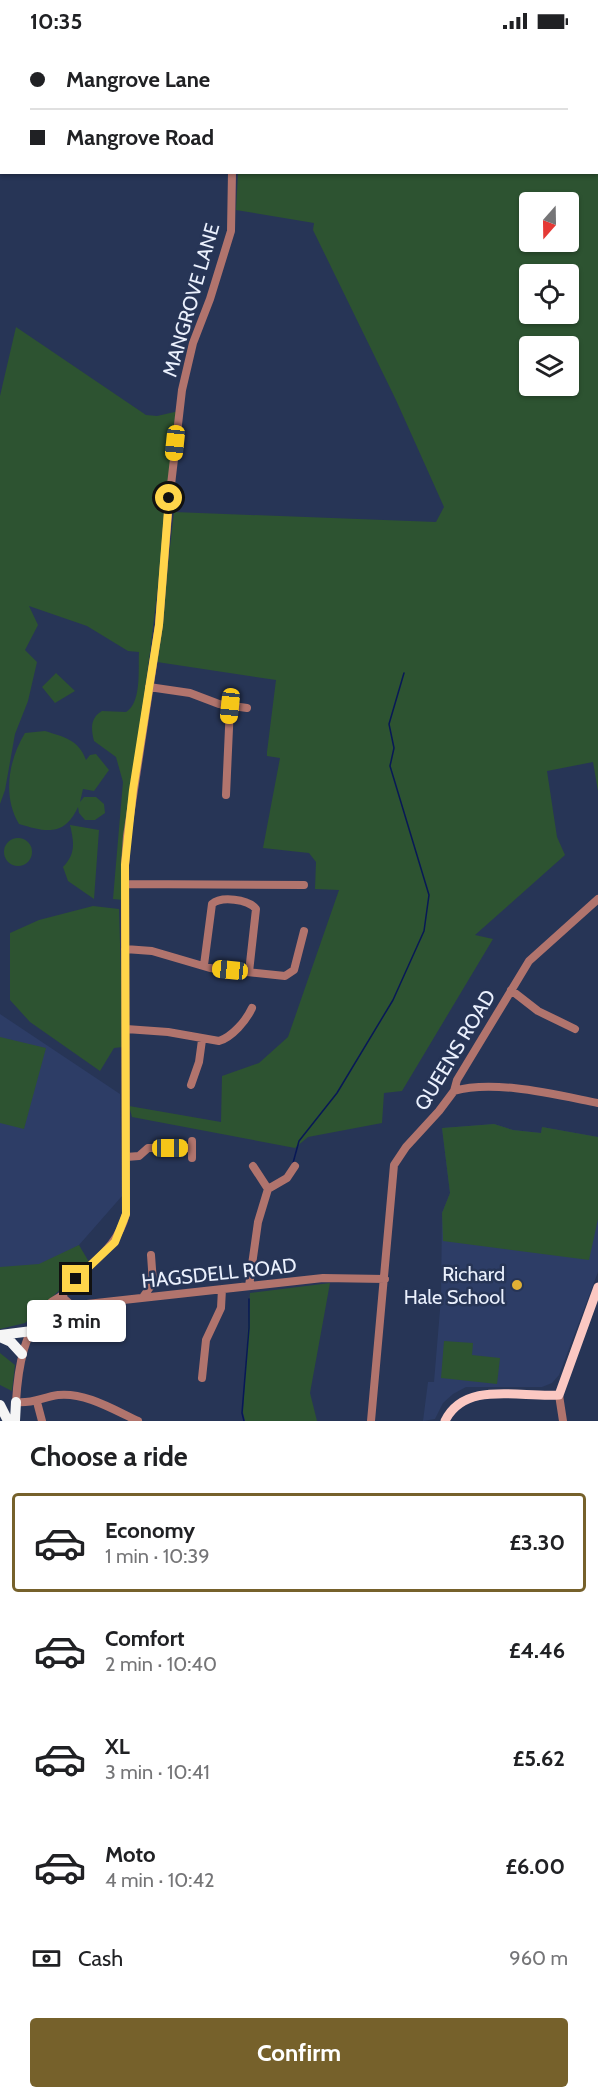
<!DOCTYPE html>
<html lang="en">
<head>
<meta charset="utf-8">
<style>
  :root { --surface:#fff; --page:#f6f6f6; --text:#202124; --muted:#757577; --line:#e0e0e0; --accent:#76612b }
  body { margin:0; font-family:Cabin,sans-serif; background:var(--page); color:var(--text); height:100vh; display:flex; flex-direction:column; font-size:22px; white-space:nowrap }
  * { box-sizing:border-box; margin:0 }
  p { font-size:20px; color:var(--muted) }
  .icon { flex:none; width:33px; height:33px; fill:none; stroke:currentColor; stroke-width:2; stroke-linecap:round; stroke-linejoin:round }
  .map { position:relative; height:1379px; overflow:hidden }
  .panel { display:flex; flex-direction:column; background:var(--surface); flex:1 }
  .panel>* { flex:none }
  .banner { position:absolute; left:0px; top:0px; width:598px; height:132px; box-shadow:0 2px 4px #0004; display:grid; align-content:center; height:132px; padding:0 30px; background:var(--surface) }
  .needle { width:39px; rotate:200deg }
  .tools { position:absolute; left:519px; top:150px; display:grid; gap:12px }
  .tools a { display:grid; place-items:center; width:60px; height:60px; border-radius:6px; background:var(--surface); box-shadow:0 2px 4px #0004; font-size:30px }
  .end { position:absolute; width:27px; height:27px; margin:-14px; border:8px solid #ffd54a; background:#111; box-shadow:0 0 0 3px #111 }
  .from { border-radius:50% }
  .bubble { position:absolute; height:42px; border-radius:6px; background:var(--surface); box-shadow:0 2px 4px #0004; font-size:20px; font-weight:700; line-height:42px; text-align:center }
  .car { position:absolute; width:18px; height:36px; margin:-18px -9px; border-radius:8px; box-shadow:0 0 4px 2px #0007; background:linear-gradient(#f5c518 24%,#345 0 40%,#f5c518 0 76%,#345 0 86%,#f5c518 0) }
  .banner b { display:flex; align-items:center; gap:21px; height:57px; font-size:22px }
  .banner b+b { border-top:2px solid var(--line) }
  .banner i { width:15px; height:15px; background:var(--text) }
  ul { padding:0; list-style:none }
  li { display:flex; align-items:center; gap:18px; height:99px; margin:0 12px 9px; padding:0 18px; border:3px solid transparent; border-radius:6px }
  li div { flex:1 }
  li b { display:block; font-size:22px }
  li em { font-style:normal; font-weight:700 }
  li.on { border-color:var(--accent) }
  li>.icon { width:54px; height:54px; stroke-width:1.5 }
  h2 { padding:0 30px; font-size:27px; line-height:72px }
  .pay { display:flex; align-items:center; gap:15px; height:66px; padding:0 30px; font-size:22px }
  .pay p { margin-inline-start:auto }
  .primary-button { display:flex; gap:12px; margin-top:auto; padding:12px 30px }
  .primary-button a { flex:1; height:69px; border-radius:6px; background:var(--accent); color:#fff; font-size:24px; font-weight:700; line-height:69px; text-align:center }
  .status { display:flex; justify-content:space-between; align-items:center; height:42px; padding:0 30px; background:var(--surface); direction:ltr }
  .status svg { height:16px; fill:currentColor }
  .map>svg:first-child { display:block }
  .built { fill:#2d3d66 }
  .green { fill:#2d5331; fill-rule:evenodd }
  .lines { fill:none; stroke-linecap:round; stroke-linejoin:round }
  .stream { stroke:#081857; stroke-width:1.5 }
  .minor { stroke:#b1746d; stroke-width:8 }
  .major { stroke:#fbc8c2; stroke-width:9 }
  .highway { stroke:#f5f5f5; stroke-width:10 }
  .route { stroke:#ffd54a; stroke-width:8 }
  .poi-dot { fill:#e0b034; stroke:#273556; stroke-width:2 }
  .labels { text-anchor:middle; stroke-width:5; stroke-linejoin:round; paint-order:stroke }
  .street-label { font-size:20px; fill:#eaf0fd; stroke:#273556 }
  .poi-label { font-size:20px; fill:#eaf0fd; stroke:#273556; text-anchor:end }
</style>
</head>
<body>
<div class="status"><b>10:35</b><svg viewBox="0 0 49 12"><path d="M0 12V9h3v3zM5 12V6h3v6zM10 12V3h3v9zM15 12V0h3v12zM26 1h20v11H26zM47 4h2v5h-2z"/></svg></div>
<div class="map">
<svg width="598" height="1379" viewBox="0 0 598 1379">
  <rect width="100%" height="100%" fill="#273556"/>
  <path class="built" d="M0,972L120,1052L122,1154L79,1203L26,1236L0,1234Z
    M494,1082L513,1088L541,1091L542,1085L598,1095V1230L559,1333L552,1341L542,1345H466L453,1352L443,1361L435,1377L423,1379L428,1340H434L441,1256L442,1171L450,1151L442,1086Z"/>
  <path class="green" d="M276,0H598V749L593,720L547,729L557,795L565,813L475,893L493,897L402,1049L384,1051L382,1081L308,1095L295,1106L132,1075L129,1064L221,1080L222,1034L259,1021L288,995L339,848L315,847L316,820L309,811L263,806L280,716L267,714V710L276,638L157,620L174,470L436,480L444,465L396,358L313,188L314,181L236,168L238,131L597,130V2ZM530,160H568V200H530ZM530,232H568V272H530ZM530,304H568V344H530Z
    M16,285L146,373L157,374L179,369L150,610L121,821L123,858L113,857L123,740L116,715L94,699C91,687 90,676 102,669L126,670C142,661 138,626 139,610L128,609L87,584L29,564L38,583L25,608L37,620L28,659L15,692L5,748L0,762V354Z
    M56,631L75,649L55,661L42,645Z
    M45,689C64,695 79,698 86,718L90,713L96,712L109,728L94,749L83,747L80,760L84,755H96L104,762L105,771L95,778H85L79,771L78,765C64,795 46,790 19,782C2,754 9,717 25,691Z
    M70,783L99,788L94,857L68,839L63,825C76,812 74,800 70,783Z
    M4 810a14 14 0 1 1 28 0a14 14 0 1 1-28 0Z
    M93,864L119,867L123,1005L114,1006L100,1029L30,980L10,958V891L39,878Z
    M0,995L46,1006L24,1087L0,1081Z
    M494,1082L513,1088L541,1091L542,1085L598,1095V1177L589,1218L443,1199L442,1171L450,1151L442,1086Z
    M79,1203L89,1220L25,1281L0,1287V1225L39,1222Z
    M330,1241L310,1351L317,1379H245L243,1370L250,1251Z
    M444,1299L473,1301L472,1313L500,1316L497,1342L441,1336Z
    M0,1311L15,1323L12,1349L0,1343Z"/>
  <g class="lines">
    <path class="stream" d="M293,1121L299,1099L337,1051L393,958L424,889L429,853L390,724L394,706L389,682L404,631
      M244,1379L242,1371L249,1286V1257"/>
    <path class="minor" d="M269,2L270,0
      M149,645L190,651L219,662L247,666
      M226,753L230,664
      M125,842L304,843
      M125,907L152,909L210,926L285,934L294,928L304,889
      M204,923L212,862C221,854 248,857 256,867L249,930
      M511,948L538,969L575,987
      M126,987L168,990L219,999C232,995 246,979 252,966
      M191,1043L199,1020L202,998
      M454,1049C494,1037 557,1053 598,1061
      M192,1099V1116
      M126,1115L139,1114L148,1106H192
      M253,1124L268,1147
      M249,1244L258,1180L268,1147L287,1136L295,1124
      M61,1254L70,1262L78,1263L323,1236L385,1237
      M143,1255L153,1241L151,1213
      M202,1336L206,1298L221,1266L222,1247
      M559,1353L563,1379
      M37,1360L42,1379
      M138,1379C114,1368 85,1350 58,1353C43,1355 32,1362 16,1360C18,1326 24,1287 49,1262C53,1258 57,1257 61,1254C67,1249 71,1242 76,1237C97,1216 118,1203 126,1172L125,823L127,794L159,583L169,460L182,348L193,301L210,257L231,189L232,130
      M371,1379L394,1123L406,1105L439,1069L454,1049L457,1038L529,919L598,857"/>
    <path class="major" d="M445,1379C465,1338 520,1356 559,1353L598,1245"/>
    <path class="highway" d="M0,1293L32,1289
      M0,1295L11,1300L22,1312
      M0,1363L8,1379
      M15,1379L16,1360"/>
  </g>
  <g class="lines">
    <path class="route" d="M76,1237L115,1200L126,1172L125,823L133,748L159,583L169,456"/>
  </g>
  <circle class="poi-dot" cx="517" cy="1243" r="6"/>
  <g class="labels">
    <g class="street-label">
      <text transform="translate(191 258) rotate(-74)" y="7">MANGROVE LANE</text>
      <text transform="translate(455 1008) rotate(-59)" y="7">QUEENS ROAD</text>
      <text transform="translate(219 1231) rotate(-6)" y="7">HAGSDELL ROAD</text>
    </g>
    <g class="poi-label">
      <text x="505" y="1239">Richard<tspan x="505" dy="23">Hale School</tspan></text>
    </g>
  </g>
</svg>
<div class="tools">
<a><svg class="needle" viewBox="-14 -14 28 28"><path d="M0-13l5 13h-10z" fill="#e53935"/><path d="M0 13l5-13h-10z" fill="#757577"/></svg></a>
<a><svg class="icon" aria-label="locate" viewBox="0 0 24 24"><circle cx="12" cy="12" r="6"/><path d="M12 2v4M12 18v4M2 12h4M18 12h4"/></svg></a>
<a><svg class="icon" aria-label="layers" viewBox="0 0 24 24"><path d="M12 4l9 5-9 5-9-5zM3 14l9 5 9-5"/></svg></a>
</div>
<i class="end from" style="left:169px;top:456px"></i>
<i class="end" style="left:76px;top:1237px"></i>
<div class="bubble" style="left:27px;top:1258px;width:99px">3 min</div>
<i class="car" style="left:175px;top:401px;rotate:186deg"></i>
<i class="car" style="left:230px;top:664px;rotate:186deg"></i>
<i class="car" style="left:230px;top:928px;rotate:276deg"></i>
<i class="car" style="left:170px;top:1106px;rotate:90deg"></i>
<div class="banner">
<b><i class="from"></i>Mangrove Lane</b>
<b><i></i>Mangrove Road</b>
</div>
</div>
<section class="panel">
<h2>Choose a ride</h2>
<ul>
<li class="on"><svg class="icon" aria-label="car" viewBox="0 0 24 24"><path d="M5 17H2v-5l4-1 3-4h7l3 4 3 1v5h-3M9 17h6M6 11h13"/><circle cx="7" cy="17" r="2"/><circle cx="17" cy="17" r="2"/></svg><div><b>Economy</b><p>1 min · 10:39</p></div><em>£3.30</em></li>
<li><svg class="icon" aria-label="car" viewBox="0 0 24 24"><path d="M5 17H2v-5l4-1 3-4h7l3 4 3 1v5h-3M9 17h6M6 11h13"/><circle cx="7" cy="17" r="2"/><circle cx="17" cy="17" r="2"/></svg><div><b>Comfort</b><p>2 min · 10:40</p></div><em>£4.46</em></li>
<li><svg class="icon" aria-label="car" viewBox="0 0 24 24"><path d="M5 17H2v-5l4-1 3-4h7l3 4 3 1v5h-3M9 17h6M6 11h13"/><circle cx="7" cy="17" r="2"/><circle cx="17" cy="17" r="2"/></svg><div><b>XL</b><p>3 min · 10:41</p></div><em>£5.62</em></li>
<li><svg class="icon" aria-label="car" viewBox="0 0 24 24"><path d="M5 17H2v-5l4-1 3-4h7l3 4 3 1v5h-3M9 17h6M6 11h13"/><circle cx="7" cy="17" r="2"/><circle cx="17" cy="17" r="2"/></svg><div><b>Moto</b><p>4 min · 10:42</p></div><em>£6.00</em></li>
</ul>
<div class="pay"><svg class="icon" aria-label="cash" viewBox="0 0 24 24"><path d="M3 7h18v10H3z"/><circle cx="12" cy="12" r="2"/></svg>Cash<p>960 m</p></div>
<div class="primary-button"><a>Confirm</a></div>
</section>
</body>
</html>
